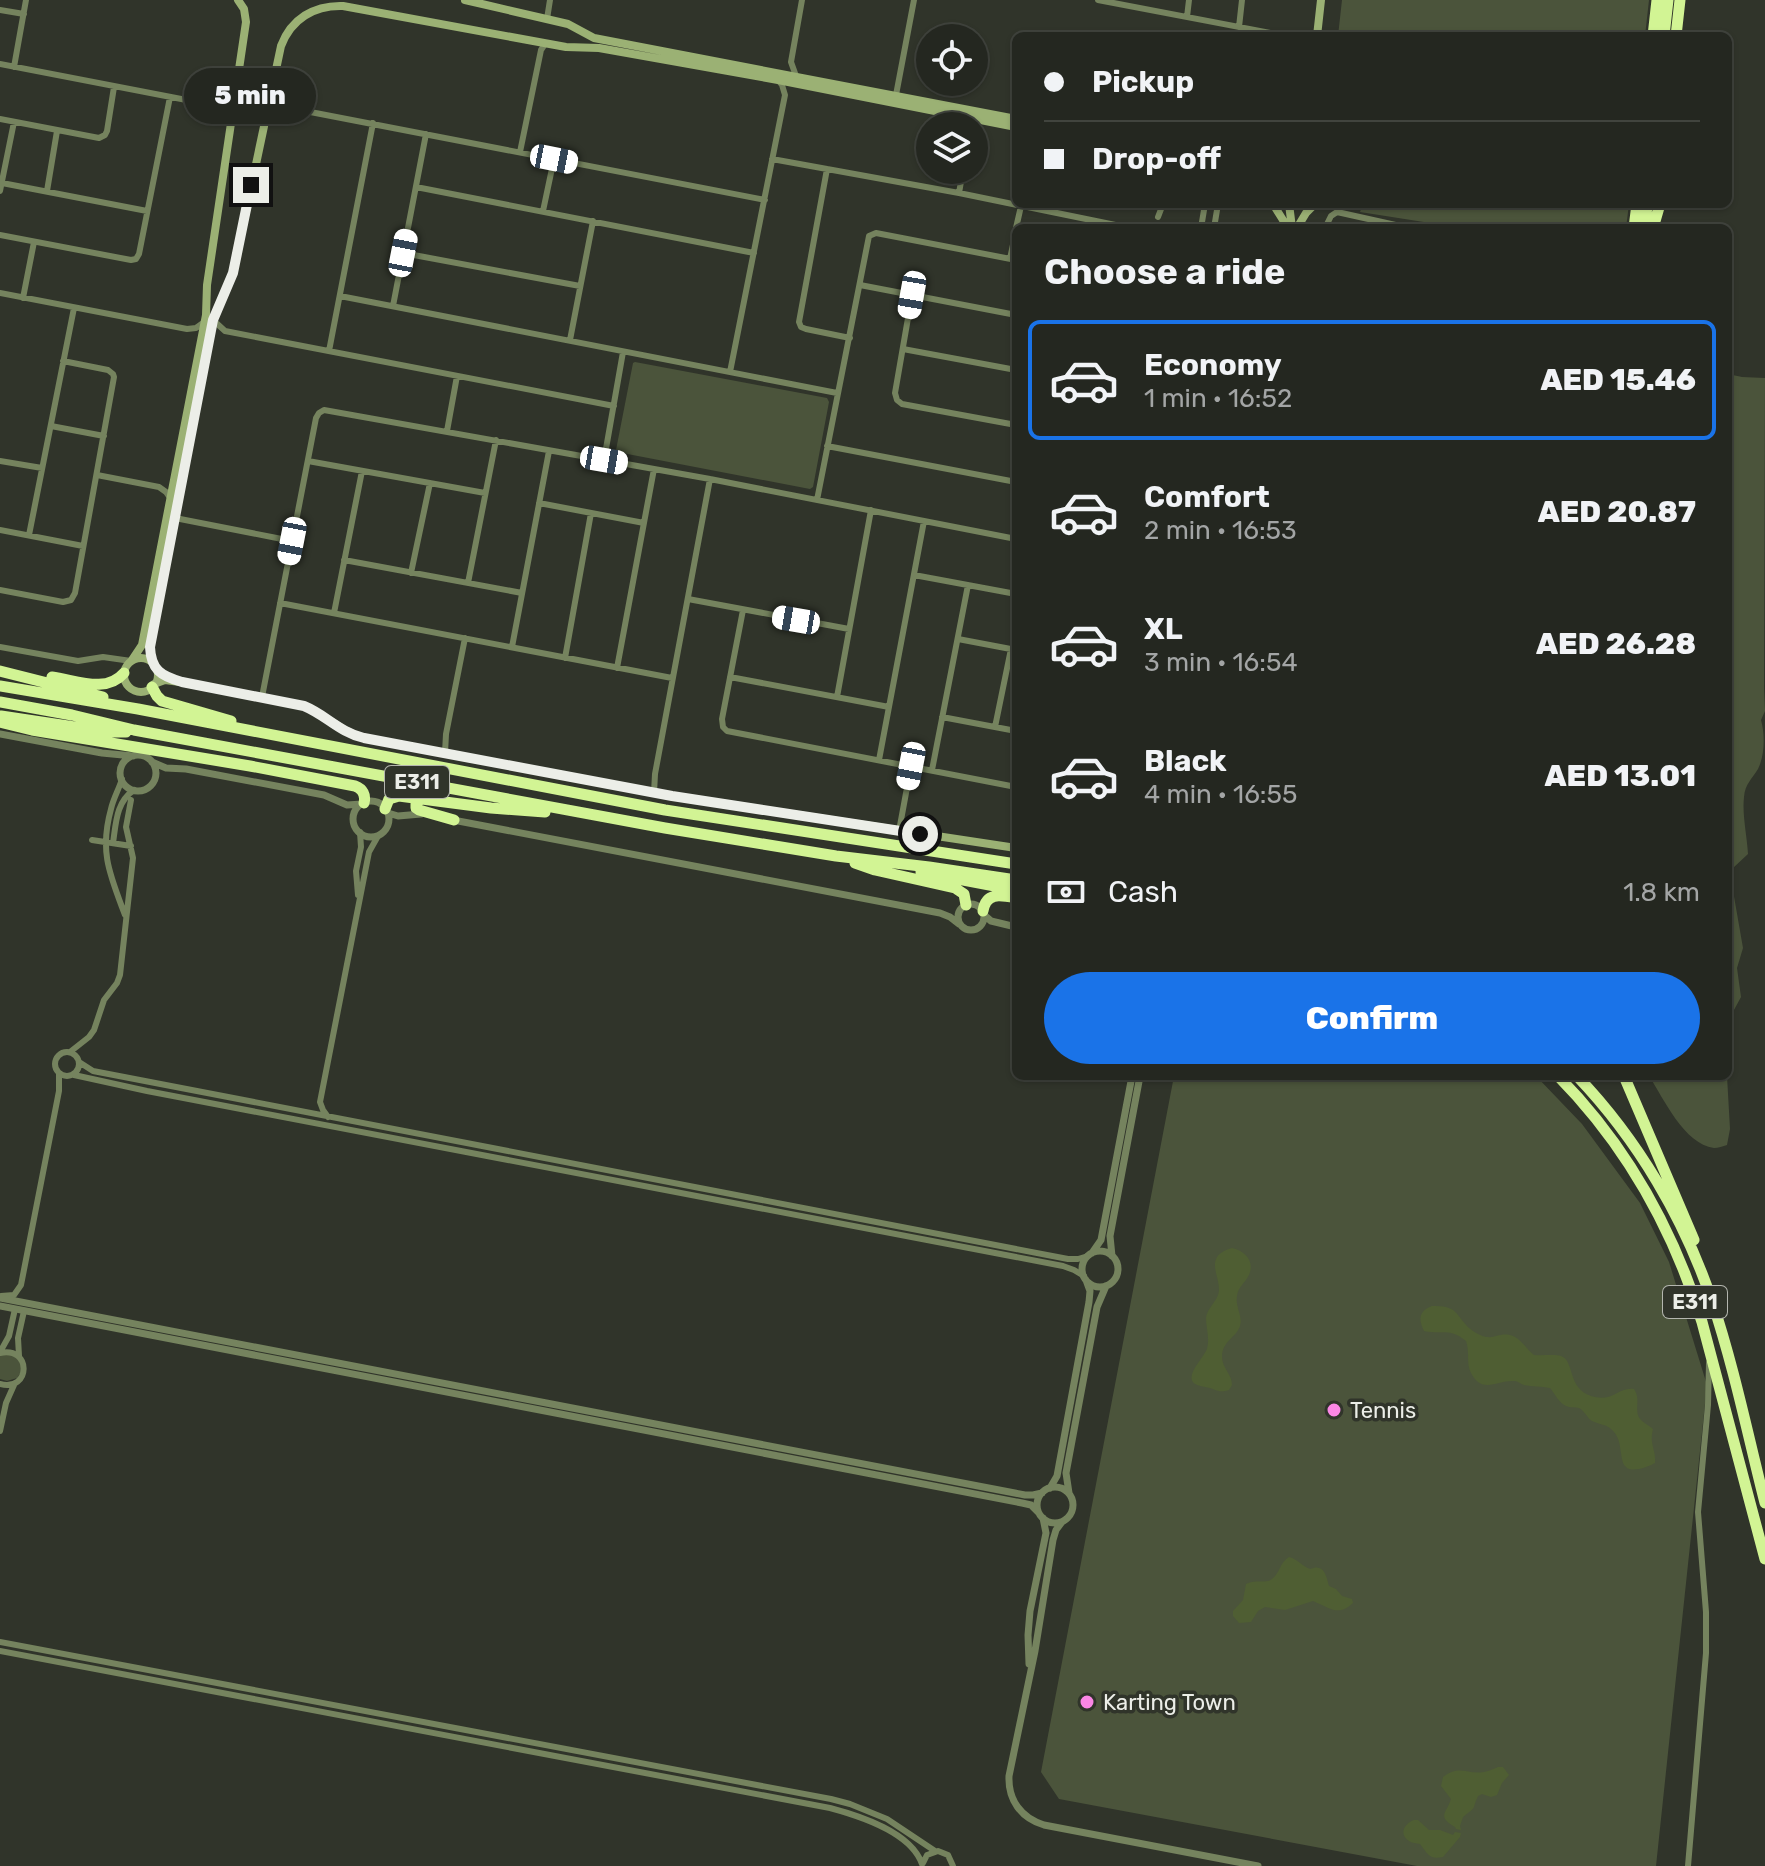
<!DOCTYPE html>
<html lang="en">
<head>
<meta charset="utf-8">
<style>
  :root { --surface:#242720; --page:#2c2f29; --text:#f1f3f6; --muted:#a3a5a5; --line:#41443e; --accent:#1a73e8 }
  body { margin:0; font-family:Rubik,sans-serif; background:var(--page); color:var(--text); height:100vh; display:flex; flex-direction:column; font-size:30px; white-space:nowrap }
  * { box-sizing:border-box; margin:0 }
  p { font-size:26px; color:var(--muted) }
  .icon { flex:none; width:44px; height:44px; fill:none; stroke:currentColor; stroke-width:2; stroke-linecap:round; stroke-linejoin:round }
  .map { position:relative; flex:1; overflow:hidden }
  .drawer { position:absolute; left:1012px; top:224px; width:720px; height:856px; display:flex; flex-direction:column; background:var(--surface); border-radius:12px; box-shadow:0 2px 6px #0004,0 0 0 2px var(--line) }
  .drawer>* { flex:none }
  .banner { position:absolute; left:1012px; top:32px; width:720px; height:176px; border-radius:12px; box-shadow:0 2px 6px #0004,0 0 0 2px var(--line); display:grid; align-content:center; height:176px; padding:0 32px; background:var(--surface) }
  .tools { position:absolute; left:916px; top:24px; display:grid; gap:16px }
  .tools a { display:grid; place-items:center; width:72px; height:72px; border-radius:50%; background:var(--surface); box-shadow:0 2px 6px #0004,0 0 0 2px var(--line); font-size:40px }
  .end { position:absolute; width:36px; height:36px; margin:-18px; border:10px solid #eceee8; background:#111; box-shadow:0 0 0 4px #111 }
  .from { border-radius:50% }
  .bubble { position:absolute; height:56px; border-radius:28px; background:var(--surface); box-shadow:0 2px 6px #0004,0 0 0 2px var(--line); font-size:26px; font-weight:800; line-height:56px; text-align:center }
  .car { position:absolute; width:24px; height:48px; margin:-24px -12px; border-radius:10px; box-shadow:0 0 6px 2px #0007; background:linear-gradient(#fff 24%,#345 0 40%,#fff 0 76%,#345 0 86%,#fff 0) }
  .banner b { display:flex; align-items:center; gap:28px; height:76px; font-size:30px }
  .banner b+b { border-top:2px solid var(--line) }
  .banner i { width:20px; height:20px; background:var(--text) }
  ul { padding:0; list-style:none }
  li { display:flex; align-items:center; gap:24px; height:120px; margin:0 16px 12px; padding:0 16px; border:4px solid transparent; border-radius:12px }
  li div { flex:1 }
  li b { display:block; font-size:30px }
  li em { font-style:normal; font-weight:800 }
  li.active { border-color:var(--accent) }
  li>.icon { width:72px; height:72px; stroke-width:1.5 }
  h2 { padding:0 32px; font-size:36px; line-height:96px }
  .pay { display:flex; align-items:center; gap:20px; height:88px; padding:0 32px; font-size:30px }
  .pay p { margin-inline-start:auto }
  .action { display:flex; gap:16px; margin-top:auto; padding:16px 32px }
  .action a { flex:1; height:92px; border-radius:48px; background:var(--accent); color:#fff; font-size:32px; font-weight:800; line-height:92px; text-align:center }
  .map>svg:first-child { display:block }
  .green { fill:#4b543b }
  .water { fill:#4f5e33 }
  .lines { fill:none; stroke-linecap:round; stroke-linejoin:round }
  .minor { stroke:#75835e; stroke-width:6 }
  .tertiary { stroke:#75835e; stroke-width:7 }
  .secondary { stroke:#9bb174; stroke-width:8 }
  .motorway { stroke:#d2f494; stroke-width:11 }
  .route { stroke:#eceee8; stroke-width:10 }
  .poi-dot { fill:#fb87e5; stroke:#30342a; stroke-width:3 }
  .labels { text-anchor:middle; stroke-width:7; stroke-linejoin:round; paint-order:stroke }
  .shield { fill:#30342a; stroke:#b4b6af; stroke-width:2 }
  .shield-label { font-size:20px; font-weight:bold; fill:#eceee8 }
  .poi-label { font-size:22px; fill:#eceee8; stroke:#30342a; text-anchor:start }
</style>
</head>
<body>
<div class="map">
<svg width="1765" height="1866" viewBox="0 0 1765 1866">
  <rect width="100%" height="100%" fill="#30342a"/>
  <path class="green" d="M1342,0H1649L1645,36H1338Z
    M1363,204H1629L1626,228H1462L1360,212Z
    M635,362L827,398L829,402L813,487L810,489L617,452L616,450L633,363Z
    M1728,374L1742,377L1765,378L1764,688L1765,711L1761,720C1765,734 1765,755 1758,769C1752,779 1745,784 1744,797C1742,815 1747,836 1748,854L1733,868L1732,885L1743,948L1737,968L1741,997L1728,1021Z
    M1174,1076H1536L1582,1124L1640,1203L1669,1262L1707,1385L1656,1866H1417L1059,1799L1041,1772Z
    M1649,1076H1727L1730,1129L1727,1145C1723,1146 1718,1148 1714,1148C1684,1144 1664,1099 1649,1076Z
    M3,1354L17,1356L23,1369L17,1378L7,1381L0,1379V1356Z"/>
  <path class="water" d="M1232,1248C1245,1251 1255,1261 1249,1275C1245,1283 1238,1287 1237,1296C1235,1307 1243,1316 1240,1326C1236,1338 1222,1341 1222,1357C1222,1368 1232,1374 1232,1385L1229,1390C1218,1394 1215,1388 1205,1387C1176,1383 1202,1361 1207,1349C1210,1338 1206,1328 1206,1318C1207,1309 1215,1303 1218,1295C1224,1279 1200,1257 1232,1248Z
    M1432,1306C1461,1305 1455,1318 1473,1331C1493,1344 1495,1332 1510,1335C1520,1337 1526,1349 1534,1355C1542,1356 1555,1354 1561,1356C1575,1361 1567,1388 1591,1396C1613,1403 1619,1386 1634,1389C1642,1400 1632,1412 1642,1421C1645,1424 1650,1426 1653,1429C1649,1445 1656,1448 1655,1463C1648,1467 1632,1473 1626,1467C1619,1461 1623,1442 1614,1432C1608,1424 1600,1425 1592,1421C1587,1418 1585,1411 1579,1408C1575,1407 1570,1408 1566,1406C1559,1403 1555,1394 1550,1388C1541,1386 1532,1387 1524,1385C1516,1382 1520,1381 1512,1381C1496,1381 1482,1394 1471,1373C1466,1364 1470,1352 1466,1341C1449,1327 1443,1335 1424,1331C1418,1319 1419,1311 1432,1306Z
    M1289,1557C1296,1558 1302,1566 1310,1569C1324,1563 1326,1575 1329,1586L1336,1589L1342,1596L1352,1599L1353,1603C1338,1617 1330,1608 1313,1601L1285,1610L1265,1607L1258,1611L1251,1622L1239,1623L1233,1616V1611L1243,1600L1246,1584C1256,1579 1266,1584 1272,1579C1280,1573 1280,1562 1289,1557Z
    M1498,1767H1503L1509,1775L1502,1783L1497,1795L1491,1797L1482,1794L1478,1796C1471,1812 1478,1805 1463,1817L1460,1826L1461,1830L1456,1829L1455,1827C1436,1816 1447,1813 1451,1799L1441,1786L1443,1777C1460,1764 1467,1775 1484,1772C1486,1772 1496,1768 1498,1767Z
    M1414,1820H1418L1429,1830H1440L1453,1835L1455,1832L1461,1833L1460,1837L1443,1857C1429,1860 1428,1854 1420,1844C1416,1843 1412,1843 1409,1841C1398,1834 1405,1823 1414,1820Z"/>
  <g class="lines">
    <path class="minor" d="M1098,0L1286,36
      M0,10L24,14
      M1187,17L1189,0
      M547,19L550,0
      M1239,27L1242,0
      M0,64L233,109
      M14,67L26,0
      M796,76L791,62L802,0
      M896,95L914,0
      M269,104L765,200
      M0,119L99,138L105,135L107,131L114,87
      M520,152L541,50L545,44
      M772,159L959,193L1130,228
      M827,169L799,322L801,327L806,329L850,338
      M2,183L147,211
      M416,187L754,253
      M0,191L14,122
      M47,191L57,131
      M959,193L963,170
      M543,211L554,159
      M1158,217L1163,204
      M1016,228L1021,206
      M1201,228L1205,204
      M1214,228L1218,204
      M1325,228L1331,216L1337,212L1409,228
      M0,235L131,260L136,259L139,254L170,97
      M403,253L580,286
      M1010,259L1016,230
      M860,285L1016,315
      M0,293L187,329L196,328L203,323
      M912,295L895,393L897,400L902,404L1016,425
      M340,296L837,393
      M23,298L34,242
      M393,306L426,134
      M213,320L225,331L614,406
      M570,340L593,221
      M903,349L1016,370
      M329,351L373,123
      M730,372L785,95L782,85L778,80
      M51,426L104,436
      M447,431L457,376
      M827,446L1016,482
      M604,460L623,352
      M0,461L42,468
      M308,461L485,493
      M97,475L159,487L166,492L171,499
      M817,500L869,236L876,233L1016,260
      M539,503L644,523
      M175,518L292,541
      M0,530L83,546
      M29,535L74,308
      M344,560L522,593
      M411,573L430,483
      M914,575L1016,594
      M468,583L496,440
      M0,590L63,602L71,600L75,593L114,377L113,374L108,370L63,361
      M688,599L849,629
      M280,603L672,678
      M743,610L722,719L723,727L727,731L1016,787
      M334,613L362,471
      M958,639L1016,650
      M0,647L78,661L103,657L131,661
      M512,647L549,451
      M565,658L591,513
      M617,668L654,469
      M730,677L889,707
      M262,697L316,418L319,413L324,410L710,479L1016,539
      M837,697L871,510
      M942,717L1016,731
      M995,727L1011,649
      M445,753L446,734L465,638
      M879,760L924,521
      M932,770L968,585
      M122,779C119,789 113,799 111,809C99,852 110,875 125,915
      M654,793L655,774L710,479
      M899,831L911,766
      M92,840L131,846
      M113,843C116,823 116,802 134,790
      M358,895L356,871L361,847L360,832
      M55 1064a12 12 0 1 1 24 0a12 12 0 1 1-24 0Z
      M70,1052L89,1037L94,1030L104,1000L117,983L120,975L133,858L126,827L131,800
      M79,1062L93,1071L1068,1259H1078L1088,1256
      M74,1075L147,1091L1063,1266L1074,1270L1084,1276
      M328,1117L323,1110L320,1102L369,852L378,836
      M1,1296L14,1295L21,1285L59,1091V1074
      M0,1352L9,1336L15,1309
      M0,1353C32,1346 31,1392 0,1384
      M19,1356L18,1338L24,1311
      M0,1431L6,1403L14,1385
      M0,1642L831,1799L850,1804L887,1819L935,1851
      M0,1651L830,1808C860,1816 911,1832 922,1864
      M923,1863L927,1855L938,1851L948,1855L953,1866
      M1688,1866L1706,1653V1612L1698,1512L1708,1405L1709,1363"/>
    <path class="tertiary" d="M0,734L102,753L133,756
      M120 773a18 18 0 1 1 36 0a18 18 0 1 1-36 0Z
      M152,762L166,768L186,769L324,795L347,805L362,804
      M353 819a18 18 0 1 1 36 0a18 18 0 1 1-36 0Z
      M388,813L398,816L421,814
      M453,820L940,913L950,917L959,924
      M958 917a13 13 0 1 1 26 0a13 13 0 1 1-26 0Z
      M983,914L991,921L1016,927
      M1082 1269a18 18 0 1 1 36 0a18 18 0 1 1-36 0Z
      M1092,1253L1101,1240L1132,1076
      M1112,1256L1110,1236L1140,1076
      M0,1298L1025,1495H1033L1042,1493
      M0,1306L1022,1503L1031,1505L1038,1512
      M1037 1505a18 18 0 1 1 36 0a18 18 0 1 1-36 0Z
      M1050,1488L1057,1476L1089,1302L1090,1291L1086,1280
      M1069,1493L1066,1473L1097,1307L1106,1286
      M1062,1522L1056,1530L1053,1540L1035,1651L1009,1776C1008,1800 1021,1818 1044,1825L1258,1866
      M1029,1664L1028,1635L1030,1611L1046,1533L1043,1518"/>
    <path class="secondary" d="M465,0L568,24L594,38L1016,119
      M1317,36L1321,0
      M1273,204L1283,220L1286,228
      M1289,204L1292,228
      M1297,228L1306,213L1315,204
      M124 675a17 17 0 1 1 34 0a17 17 0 1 1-34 0Z
      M132,660L142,645L206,315L207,285L246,22L244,9L238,0
      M151,661L150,647L213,320L233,273L281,46C291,19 314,5 343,6L566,47L599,48L778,80L1016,127
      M154,684L165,680L180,682L300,705C324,712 338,731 364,738L672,796L1016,848"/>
    <path class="motorway" d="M1653,36L1657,0
      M1664,36L1668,0
      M1676,36L1680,0
      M1634,228L1637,204
      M1645,228L1647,204
      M1653,228L1660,204
      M0,671L103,697
      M52,677C76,680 106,694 124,673
      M0,686L138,709L665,810L1016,864
      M152,687L157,696L162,701L231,721
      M0,702L72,715L134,730L665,828L836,856L929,867L1016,880
      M1,716L108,732H126
      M0,722L32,730L250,766L355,786C363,789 366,795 364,803
      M422,799L416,802V808L419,810L454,820
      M385,809L389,799L399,796L491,808L545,812
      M855,863L875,870L955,888L964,894L966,905
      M921,872L1016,890
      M983,911C986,892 1000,895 1016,898
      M1558,1076C1626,1145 1673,1229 1702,1322L1765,1559
      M1577,1076C1638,1140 1684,1218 1712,1301C1734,1367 1748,1436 1765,1503
      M1624,1076L1694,1240"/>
  </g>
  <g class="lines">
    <path class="route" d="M251,185L233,273L213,320L150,647C151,670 161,676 182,682L304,706C326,715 339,732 364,738L672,796L920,834"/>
  </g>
  <g class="poi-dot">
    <circle cx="1334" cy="1410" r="8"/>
    <circle cx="1087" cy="1702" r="8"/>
  </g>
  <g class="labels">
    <g class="shield">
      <rect x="385" y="766" width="64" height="32" rx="6"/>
      <rect x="1663" y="1286" width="64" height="32" rx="6"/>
    </g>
    <g class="shield-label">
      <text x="417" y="789">E311</text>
      <text x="1695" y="1309">E311</text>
    </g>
    <g class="poi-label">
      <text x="1350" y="1418">Tennis</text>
      <text x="1103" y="1710">Karting Town</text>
    </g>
  </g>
</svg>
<div class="tools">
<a><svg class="icon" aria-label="locate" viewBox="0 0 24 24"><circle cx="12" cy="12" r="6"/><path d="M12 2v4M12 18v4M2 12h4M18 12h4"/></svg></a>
<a><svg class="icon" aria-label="layers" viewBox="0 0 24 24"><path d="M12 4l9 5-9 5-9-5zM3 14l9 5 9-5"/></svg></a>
</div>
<i class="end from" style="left:920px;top:834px"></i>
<i class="end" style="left:251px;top:185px"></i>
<div class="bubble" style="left:184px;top:68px;width:132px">5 min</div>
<i class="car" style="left:554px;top:159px;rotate:101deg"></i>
<i class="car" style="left:403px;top:253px;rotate:11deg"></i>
<i class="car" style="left:912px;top:295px;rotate:190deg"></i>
<i class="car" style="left:604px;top:460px;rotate:100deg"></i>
<i class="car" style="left:292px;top:541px;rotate:191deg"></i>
<i class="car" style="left:796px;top:620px;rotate:280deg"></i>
<i class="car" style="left:911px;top:766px;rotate:191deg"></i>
<div class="banner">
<b><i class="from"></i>Pickup</b>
<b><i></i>Drop-off</b>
</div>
<section class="drawer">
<h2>Choose a ride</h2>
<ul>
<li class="active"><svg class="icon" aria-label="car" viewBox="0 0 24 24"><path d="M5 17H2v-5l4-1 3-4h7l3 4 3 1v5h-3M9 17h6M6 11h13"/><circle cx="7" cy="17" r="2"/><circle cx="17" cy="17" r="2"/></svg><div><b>Economy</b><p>1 min · 16:52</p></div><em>AED 15.46</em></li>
<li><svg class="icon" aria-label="car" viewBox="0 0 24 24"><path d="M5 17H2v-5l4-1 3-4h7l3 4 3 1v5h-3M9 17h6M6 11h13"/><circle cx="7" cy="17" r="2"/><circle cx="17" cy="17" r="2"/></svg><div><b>Comfort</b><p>2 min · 16:53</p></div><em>AED 20.87</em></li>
<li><svg class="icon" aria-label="car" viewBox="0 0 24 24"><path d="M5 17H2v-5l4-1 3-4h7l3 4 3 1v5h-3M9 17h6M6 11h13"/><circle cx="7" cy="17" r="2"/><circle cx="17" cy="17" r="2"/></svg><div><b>XL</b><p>3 min · 16:54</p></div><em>AED 26.28</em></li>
<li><svg class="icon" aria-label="car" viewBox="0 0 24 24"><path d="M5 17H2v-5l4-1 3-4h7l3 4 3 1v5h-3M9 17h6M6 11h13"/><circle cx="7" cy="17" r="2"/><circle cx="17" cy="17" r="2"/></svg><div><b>Black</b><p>4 min · 16:55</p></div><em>AED 13.01</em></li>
</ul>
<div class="pay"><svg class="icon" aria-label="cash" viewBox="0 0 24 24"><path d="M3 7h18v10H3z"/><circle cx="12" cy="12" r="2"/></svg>Cash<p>1.8 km</p></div>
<div class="action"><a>Confirm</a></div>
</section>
</div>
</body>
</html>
